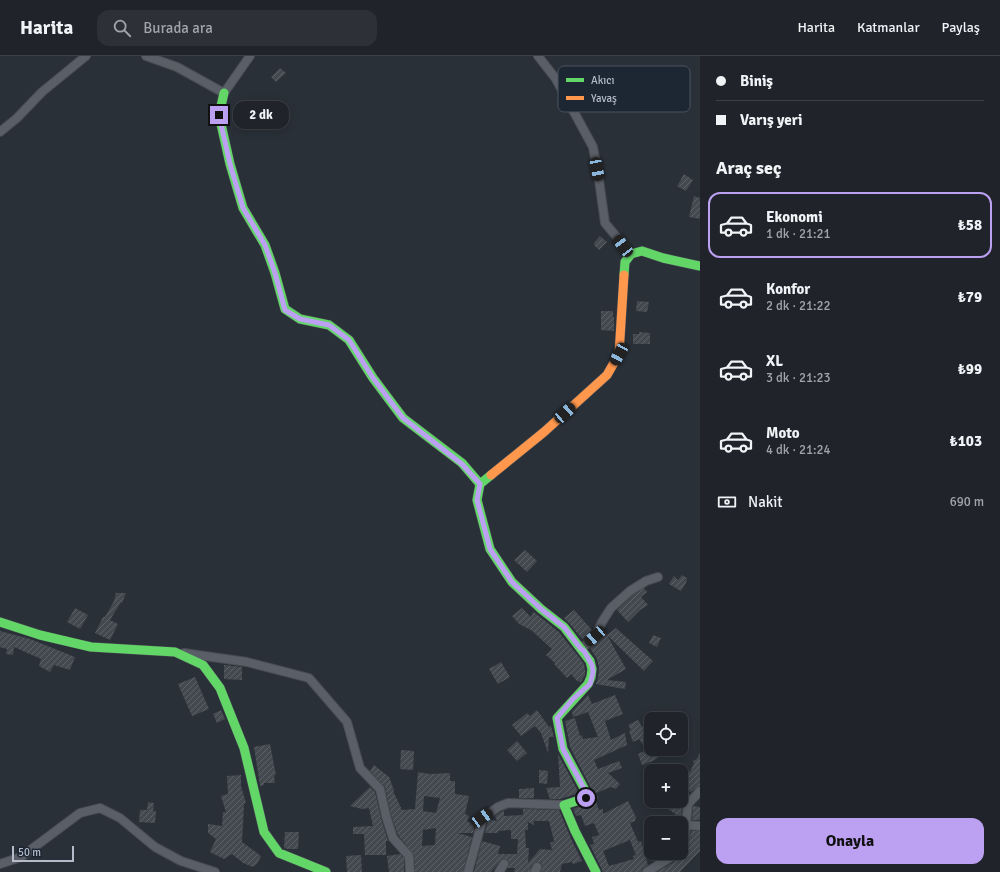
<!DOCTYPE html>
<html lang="tr">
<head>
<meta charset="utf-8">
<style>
  :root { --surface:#20242a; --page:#2d3036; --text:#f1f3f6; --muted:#a2a4a8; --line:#3d4147; --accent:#bca0f2 }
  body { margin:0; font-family:Signika,sans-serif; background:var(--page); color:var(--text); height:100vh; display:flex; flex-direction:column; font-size:15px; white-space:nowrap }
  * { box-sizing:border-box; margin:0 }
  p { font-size:13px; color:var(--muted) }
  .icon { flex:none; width:22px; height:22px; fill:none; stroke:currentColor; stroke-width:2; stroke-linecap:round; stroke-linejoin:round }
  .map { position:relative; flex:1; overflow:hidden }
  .sheet { display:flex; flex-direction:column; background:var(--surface); width:300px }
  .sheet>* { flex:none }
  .hud { display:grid; align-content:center; height:88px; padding:0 16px; background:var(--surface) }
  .tools { position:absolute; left:644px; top:656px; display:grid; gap:8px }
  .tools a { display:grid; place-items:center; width:44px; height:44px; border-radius:8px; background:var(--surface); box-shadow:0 2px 10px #0003,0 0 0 1px var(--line); font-size:20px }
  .scale { position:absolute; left:12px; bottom:10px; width:62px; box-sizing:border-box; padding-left:4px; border:2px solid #b4bcc9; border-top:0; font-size:11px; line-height:14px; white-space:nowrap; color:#b4bcc9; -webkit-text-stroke:3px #1d2633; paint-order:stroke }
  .end { position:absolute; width:18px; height:18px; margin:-9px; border:5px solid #bca0f2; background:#111; box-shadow:0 0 0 2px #111 }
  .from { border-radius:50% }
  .bubble { position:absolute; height:28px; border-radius:12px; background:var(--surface); box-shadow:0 2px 10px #0003,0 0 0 1px var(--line); font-size:13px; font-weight:700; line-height:28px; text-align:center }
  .car { position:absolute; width:12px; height:24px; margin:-12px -6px; border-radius:5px; box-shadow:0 0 3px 1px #0007; background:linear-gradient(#222 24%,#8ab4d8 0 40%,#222 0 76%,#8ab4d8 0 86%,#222 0) }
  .hud b { display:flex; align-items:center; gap:14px; height:38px; font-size:15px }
  .hud b+b { border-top:1px solid var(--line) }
  .hud i { width:10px; height:10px; background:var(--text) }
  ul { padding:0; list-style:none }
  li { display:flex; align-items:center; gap:12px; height:66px; margin:0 8px 6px; padding:0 8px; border:2px solid transparent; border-radius:12px }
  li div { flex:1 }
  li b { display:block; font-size:15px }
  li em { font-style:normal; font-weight:700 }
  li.current { border-color:var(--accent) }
  li>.icon { width:36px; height:36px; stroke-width:1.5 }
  h2 { padding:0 16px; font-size:18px; line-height:48px }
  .pay { display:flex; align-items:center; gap:10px; height:44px; padding:0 16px; font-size:15px }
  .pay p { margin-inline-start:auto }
  .cta { display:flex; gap:8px; margin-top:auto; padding:8px 16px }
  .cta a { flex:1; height:46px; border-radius:12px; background:var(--accent); color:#111; font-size:16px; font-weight:700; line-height:46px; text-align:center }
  header { display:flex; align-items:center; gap:24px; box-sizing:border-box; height:56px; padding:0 20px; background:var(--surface); border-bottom:1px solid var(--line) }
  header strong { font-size:19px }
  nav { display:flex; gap:22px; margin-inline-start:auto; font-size:14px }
  .search { width:280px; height:36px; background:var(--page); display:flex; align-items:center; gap:10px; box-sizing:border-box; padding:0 14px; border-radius:12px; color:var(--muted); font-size:15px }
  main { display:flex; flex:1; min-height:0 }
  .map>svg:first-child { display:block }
  .building { fill:url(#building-hatch); fill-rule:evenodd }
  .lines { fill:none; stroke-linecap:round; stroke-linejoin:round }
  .street-casing { stroke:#484c53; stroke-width:10 }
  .fast-casing { stroke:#484c53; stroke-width:10 }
  .slow-casing { stroke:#484c53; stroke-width:10 }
  .street { stroke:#5a5e66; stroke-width:8 }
  .fast { stroke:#63d668; stroke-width:9 }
  .slow { stroke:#ff974d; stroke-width:9 }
  .route { stroke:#bca0f2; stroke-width:5 }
  .key { fill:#1d2633; stroke:#4a5360; stroke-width:1 }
  .key-label { font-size:11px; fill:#b4bcc9 }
</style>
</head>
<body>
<header>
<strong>Harita</strong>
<div class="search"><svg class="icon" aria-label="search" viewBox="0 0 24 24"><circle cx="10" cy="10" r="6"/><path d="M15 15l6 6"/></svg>Burada ara</div>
<nav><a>Harita</a><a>Katmanlar</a><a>Paylaş</a></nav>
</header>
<main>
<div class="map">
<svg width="700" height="816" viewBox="0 0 700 816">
  <defs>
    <pattern id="building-hatch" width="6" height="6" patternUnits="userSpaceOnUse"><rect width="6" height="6" fill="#444950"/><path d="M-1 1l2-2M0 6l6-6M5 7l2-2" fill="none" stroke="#5d6168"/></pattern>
  </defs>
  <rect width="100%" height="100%" fill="#2a3038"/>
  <path class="building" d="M280,12L286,17L276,26L271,21Z
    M684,118L693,124L686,135L677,130Z
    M694,140L700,142V163L689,161Z
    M600,180L607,186L599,194L594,189V187Z
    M637,245L649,246L647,256L636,255Z
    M601,255H613V261H614V275L601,274Z
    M639,276L650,277V288H633V278H639Z
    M525,494L537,505L527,516L514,504Z
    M682,519L687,522L686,527L681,535L669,528L674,520L678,524Z
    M644,532L647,536L641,541L648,549L640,554L628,566L617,554L633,539Z
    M116,537H126L122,547L121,546L110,564L118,568L110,584L95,577L103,561H105L114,545Z
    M75,552L88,559L80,573L67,566Z
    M522,552L531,561L533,556L535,557L559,576L578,600L584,608L585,614V619L581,626L577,625L571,618L567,622L554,608L555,607L546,599L552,593L531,574L519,568L512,560Z
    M574,554L592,574L583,584L569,567L564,562Z
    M616,572L653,605L644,615L607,579L626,613L607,624L626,626L625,633L596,628L598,622L599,612L597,603L590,592L599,584L604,574L607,579Z
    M0,575L30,583L75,601L70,614L54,609L50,616L39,610L41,603L14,591L13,599L6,598L7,593L0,591Z
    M653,579L661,582L657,591L649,587Z
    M501,606L510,621L498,628L489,613Z
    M224,609L242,611V624L224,623Z
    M195,621L209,653L192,660L178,628Z
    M588,639L592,648L615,639L623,658L605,665L611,684L625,677L627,689L594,704L598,713L619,705L622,712L608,717L620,728L616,733L611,731L596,737L598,742L595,743L599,754L603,753V758L628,745L636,761L635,765L630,767L638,786L641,785L648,809L642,813V816H603L590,789L594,788L592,781L599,779L594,767L585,770L581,759L576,760L573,753L591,746L593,736L570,691L565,665L575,662L580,680L582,679L583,683L598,681L588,656L573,661L572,656ZM630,784L636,799L633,800L634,803L609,810L603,795Z
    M221,654L225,663L217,667L213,658Z
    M537,654L549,671L551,670L554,681H549L548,697L541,677L535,670L521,680L512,669L527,657L530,660Z
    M638,664L645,675L648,672L651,676V693H670L653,705L642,709L638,698L647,694L639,683L633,686L629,675L631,674L628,669Z
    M517,685L527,697L517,705L507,694Z
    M270,688L276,719H274L275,727H264V729L260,730L254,691Z
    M401,694L414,695L413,714L400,713Z
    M700,697V729L691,736L688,734V719L694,708L693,705L697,703Z
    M558,698L579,737L560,743H550L546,732L560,731Z
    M374,709L389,721L394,734L393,735L402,754L415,753L418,716L430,718L450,717V725H455V738L469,740L465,758L469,760L467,765L475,769L473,777H457L472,781L463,816H415L414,799L398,779L391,759L385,731L370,715ZM424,740L440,742L436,757L423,755ZM436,772L435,789L422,790L423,774Z
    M539,714L548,715L547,728L539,727Z
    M241,719V730L246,747L244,748L242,786L261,800L257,808L253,811L243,807L232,798L224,803L210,796L216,783L208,777V768L222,770L223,756H226L221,740L228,738L227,720Z
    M370,731L375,736L381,762L388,785H386V799H365L364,778H353V771L373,770L369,752L362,753L350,750Z
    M534,732V742H519V733Z
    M670,745L678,747L682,750L681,767H665L679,761L666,751Z
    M148,746L154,747L153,755H156L155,767L139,766L140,754H147Z
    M693,750L700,751V764H692Z
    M523,753L559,754L573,787L582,805L573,808L572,806L562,808L560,816H541L542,810L541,807L537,806L532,809L530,816H514L515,812H508L509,806L504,803L500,805L491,816H474L482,785L500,790L498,798H517L518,783H511V774L498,775V777H485L488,765L490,764L497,765L495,760L501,756L504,755V760L523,759ZM534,765H549L554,785L550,787L552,794L540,793L528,807L529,792H526L525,774H528V766L534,769Z
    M691,775H700V795L680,816H657L674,806L679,801L681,796L688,792Z
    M285,776H299L298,793H288L284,792Z
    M400,798L404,802V816H389L387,800Z
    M361,799L362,816H347L346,800Z"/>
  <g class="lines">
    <g class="street-casing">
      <path id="street" d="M146,0L177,11L224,37L250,0
        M538,0L556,23L593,91L599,124L605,167L631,198
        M0,76L17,62L42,36L86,0
        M581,593L595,580L602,566L611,552L630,535L646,525L658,521
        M184,597L247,606L309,622L347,666L360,712L380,733L386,760L393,782L409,800L410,816
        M686,769L700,770
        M681,791L684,788L688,748L700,735
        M0,808L21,801L80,757L100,752L120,762L155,791L181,805L215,816
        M468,816L483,762L498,751L508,747L564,749
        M499,816L504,808
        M535,816L537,811
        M647,816L671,801L675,797"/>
    </g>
    <g class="fast-casing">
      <path id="fast" d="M224,37L219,59L230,108L243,152L265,189L275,217L285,253L300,263L329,269L349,284L373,322L403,362L462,407L480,428
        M624,219L625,206L631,198L642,195L663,202L700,210
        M491,419L480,428L477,444L490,493L512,526L541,553L564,571L590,605L592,613L591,621L588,628L557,662L563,693L586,736V742L564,749L575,775L596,816
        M0,566L40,579L91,591L175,596L203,609L220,632L244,692L264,776L279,797L326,816"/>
    </g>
    <g class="slow-casing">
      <path id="slow" d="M491,419L544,376L607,319L619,298L624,219"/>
    </g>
    <use href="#street" class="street"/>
    <use href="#fast" class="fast"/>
    <use href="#slow" class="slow"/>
  </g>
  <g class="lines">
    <path class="route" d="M219,59L230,108L243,152L265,189L275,217L285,254L300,263L329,269L349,284L373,322L403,362L462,408L480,428L477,444L490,493L512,526L541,553L564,571L581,593L584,595L592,609L593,616L590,628L573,643L557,662L563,693L586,736V742"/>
  </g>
  <rect x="558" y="10" width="132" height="46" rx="6" class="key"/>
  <rect x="566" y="22" width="18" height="4" fill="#63d668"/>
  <rect x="566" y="40" width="18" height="4" fill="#ff974d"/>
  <g class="key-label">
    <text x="591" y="28">Akıcı</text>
    <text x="591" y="46">Yavaş</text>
  </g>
</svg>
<div class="tools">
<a><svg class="icon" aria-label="locate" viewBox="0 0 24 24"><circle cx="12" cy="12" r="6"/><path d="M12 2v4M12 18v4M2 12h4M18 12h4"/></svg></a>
<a>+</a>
<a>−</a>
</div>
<div class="scale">50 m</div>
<i class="end from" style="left:586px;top:742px"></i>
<i class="end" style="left:219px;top:59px"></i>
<div class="bubble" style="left:233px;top:45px;width:56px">2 dk</div>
<i class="car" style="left:597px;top:113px;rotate:169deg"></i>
<i class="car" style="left:623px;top:190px;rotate:323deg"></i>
<i class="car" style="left:619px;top:298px;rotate:209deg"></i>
<i class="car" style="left:565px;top:357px;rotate:48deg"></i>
<i class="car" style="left:595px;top:580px;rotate:229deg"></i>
<i class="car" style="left:482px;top:762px;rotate:54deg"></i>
</div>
<section class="sheet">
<div class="hud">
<b><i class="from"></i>Biniş</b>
<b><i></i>Varış yeri</b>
</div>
<h2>Araç seç</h2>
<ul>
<li class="current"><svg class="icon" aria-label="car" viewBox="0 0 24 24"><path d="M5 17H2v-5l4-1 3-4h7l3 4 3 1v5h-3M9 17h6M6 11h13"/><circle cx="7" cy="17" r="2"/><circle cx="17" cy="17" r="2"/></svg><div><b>Ekonomi</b><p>1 dk · 21:21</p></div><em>₺58</em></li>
<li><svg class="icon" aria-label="car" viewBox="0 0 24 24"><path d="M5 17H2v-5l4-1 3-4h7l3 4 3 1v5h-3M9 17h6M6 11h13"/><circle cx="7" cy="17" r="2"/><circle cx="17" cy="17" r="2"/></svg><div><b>Konfor</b><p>2 dk · 21:22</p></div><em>₺79</em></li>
<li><svg class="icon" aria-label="car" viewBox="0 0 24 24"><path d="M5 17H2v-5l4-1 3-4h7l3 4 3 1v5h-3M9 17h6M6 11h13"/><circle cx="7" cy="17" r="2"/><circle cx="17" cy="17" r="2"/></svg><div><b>XL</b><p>3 dk · 21:23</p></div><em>₺99</em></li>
<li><svg class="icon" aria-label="car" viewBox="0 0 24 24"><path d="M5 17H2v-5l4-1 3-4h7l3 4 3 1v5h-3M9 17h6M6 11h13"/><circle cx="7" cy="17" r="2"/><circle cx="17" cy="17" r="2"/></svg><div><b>Moto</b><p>4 dk · 21:24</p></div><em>₺103</em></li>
</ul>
<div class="pay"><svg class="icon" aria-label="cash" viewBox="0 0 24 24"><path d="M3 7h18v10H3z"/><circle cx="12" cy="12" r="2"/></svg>Nakit<p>690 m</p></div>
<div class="cta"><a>Onayla</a></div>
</section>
</main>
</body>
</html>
